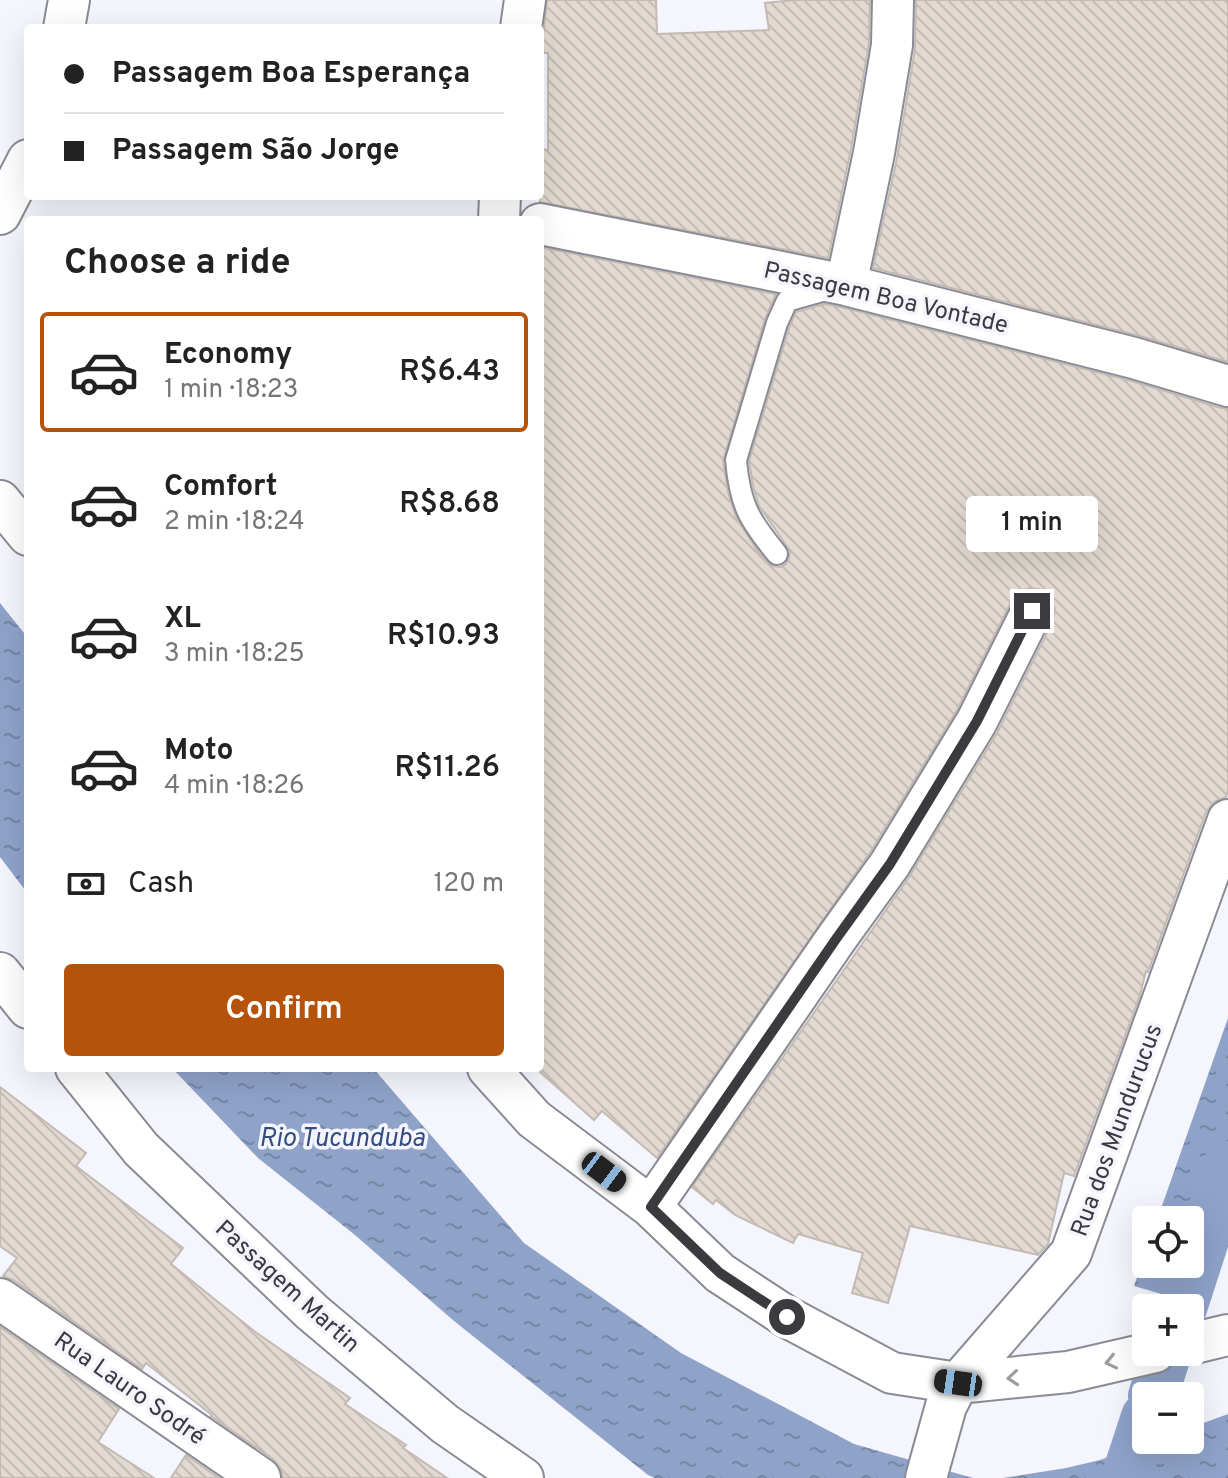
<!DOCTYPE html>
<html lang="en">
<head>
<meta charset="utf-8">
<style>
  :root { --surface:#fff; --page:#f6f6f6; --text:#222; --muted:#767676; --line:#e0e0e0; --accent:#b45309 }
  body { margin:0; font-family:Overpass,sans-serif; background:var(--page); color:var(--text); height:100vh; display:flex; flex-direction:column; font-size:30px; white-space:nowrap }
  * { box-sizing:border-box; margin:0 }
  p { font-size:26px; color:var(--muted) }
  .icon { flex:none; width:44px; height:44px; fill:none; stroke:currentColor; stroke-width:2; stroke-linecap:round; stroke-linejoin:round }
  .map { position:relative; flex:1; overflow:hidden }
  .drawer { position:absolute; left:24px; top:216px; width:520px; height:856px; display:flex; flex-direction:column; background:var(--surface); border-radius:8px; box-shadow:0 8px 32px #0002 }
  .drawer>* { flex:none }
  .top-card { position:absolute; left:24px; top:24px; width:520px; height:176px; border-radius:8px; box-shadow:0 8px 32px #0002; display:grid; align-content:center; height:176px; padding:0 40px; background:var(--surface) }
  .fabs { position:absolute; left:1132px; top:1206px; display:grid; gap:16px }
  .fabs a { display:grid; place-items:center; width:72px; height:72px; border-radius:8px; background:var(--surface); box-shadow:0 8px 32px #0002; font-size:40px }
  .end { position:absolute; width:36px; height:36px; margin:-18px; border:10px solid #3b3b3f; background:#fff; box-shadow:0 0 0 4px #fff }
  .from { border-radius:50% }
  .bubble { position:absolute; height:56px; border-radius:8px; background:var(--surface); box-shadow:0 8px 32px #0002; font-size:26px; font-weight:600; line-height:56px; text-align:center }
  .car { position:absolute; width:24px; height:48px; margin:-24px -12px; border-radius:10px; box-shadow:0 0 6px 2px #0007; background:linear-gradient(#222 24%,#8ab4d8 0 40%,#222 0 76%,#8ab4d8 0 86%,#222 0) }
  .top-card b { display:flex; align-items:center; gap:28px; height:76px; font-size:30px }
  .top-card b+b { border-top:2px solid var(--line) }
  .top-card i { width:20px; height:20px; background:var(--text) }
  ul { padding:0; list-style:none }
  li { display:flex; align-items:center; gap:24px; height:120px; margin:0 16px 12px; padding:0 24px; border:4px solid transparent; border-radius:8px }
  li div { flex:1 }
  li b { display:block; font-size:30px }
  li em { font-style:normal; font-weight:600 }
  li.selected { border-color:var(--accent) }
  li>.icon { width:72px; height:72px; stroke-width:1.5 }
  h2 { padding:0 40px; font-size:36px; line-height:96px }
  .pay { display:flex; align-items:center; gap:20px; height:88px; padding:0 40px; font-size:30px }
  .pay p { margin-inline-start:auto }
  .cta { display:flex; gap:16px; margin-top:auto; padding:16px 40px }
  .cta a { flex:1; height:92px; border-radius:8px; background:var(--accent); color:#fff; font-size:32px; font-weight:600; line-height:92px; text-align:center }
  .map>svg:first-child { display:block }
  .water { fill:url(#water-ripples) }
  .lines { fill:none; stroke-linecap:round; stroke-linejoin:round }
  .canal { stroke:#8fa3c9; stroke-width:50 }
  .building { fill:url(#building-back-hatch); stroke:#c2bab3; stroke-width:2 }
  .lane-casing { stroke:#8a8b94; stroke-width:24 }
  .street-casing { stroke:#8a8b94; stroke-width:44 }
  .lane { stroke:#fff; stroke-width:20 }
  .street { stroke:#fff; stroke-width:40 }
  .oneway { stroke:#9d9d9f }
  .route { stroke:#3b3b3f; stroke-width:10 }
  .labels { text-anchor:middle; stroke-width:7; stroke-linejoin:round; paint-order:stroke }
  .street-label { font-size:24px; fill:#3b3b3f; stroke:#f4f5fd }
  .water-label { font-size:26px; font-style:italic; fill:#344e81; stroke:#f4f5fd }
</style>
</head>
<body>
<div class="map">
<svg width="1228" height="1478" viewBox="0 0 1228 1478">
  <defs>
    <pattern id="water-ripples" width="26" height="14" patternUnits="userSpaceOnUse" patternTransform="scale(2)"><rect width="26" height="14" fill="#8fa3c9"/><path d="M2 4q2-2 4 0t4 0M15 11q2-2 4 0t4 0" fill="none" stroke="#7686a5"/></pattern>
    <pattern id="building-back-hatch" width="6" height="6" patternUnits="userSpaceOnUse" patternTransform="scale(2)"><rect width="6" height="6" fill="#e2dad2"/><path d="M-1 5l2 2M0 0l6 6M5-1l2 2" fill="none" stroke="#c3bcb5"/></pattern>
  </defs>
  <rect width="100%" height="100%" fill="#f4f5fd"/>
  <path class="water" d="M0,603L28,638V894L0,857Z
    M1228,1018V1230L1202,1306L1134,1286L1146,1251V1264H1190V1220H1157Z
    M172,1068H373L524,1243L681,1353L854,1444L973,1478H655L648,1475L454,1321L355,1235L258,1158Z
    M1228,1414V1478H1003L1066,1468L1100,1460L1156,1440H1190V1428Z"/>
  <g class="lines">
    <path class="canal" d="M1182,1308L1228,1166
      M1153,1396L1167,1352
      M1126,1478L1146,1417"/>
  </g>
  <path class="building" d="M547,0H656L657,34L769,30L765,3L794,0H870L869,43L851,149L828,258L540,202V149L548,150V53H540V40L544,31Z
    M916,0H1228V362L1140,336L873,268L897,158L915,49Z
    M540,247L776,294L765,319L723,461L728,492L736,517L757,550L767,562L773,566L780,567L786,564L789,558L790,551L759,506L753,486L749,461L789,328L796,312L824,304L841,307L1128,380L1221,408H1228V791L1226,797L1214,802L1206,812L1148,972L1146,971L1140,995L1074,1176L1064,1173L1048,1244L1038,1255L910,1226L888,1303L852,1293L863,1253L798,1234L793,1243L735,1215L716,1200L713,1204L692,1187L909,877L997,733L1053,621L1055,609L1052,599L1042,590L1030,588L1020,591L1012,600L957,710L871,851L657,1158L602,1111L594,1120L540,1072Z
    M0,1087L86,1153L76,1166L183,1248L171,1264L254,1331L350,1398L345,1404L406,1445L403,1448L447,1478H283L280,1467L273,1459L211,1416L212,1415L146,1363L142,1369L13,1280L3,1276L17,1258L0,1246Z
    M0,1327L119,1409L98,1442L154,1478H0Z
    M186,1455L219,1478H171Z"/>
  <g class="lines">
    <g class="lane-casing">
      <path id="lane" d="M777,554C749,520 740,505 736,460L777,323L787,301L826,290"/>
    </g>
    <g class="street-casing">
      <path id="street" d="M64,28L69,0
        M521,28L525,0
        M0,214L28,160
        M499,220L500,196
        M540,224L846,285L1134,358L1228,386
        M846,285L874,153L892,45L893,0
        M0,501L28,535
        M0,973L28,1008
        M76,1068L141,1149L312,1312L445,1424L523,1478
        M488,1068L534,1119L651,1207L720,1273L787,1317L892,1373L958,1383L1068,1372L1155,1352
        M651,1207L836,939L890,864L977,721L1032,611
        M0,1299L260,1478
        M1190,1344L1228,1335
        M926,1478L946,1406L958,1383L1071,1253L1228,820"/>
    </g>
    <use href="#lane" class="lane"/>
    <use href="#street" class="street"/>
  </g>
  <defs><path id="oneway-chevron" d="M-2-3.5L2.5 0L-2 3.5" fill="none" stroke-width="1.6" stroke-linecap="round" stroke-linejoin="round" transform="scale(2)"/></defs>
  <g class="oneway">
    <use href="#oneway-chevron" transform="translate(1111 1362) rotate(167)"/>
    <use href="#oneway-chevron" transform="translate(1013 1378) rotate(175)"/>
  </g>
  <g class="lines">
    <path class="route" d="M787,1317L720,1273L651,1207L836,939L890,864L977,721L1032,611"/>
  </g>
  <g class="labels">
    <g class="street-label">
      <text transform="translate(886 297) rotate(13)" y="8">Passagem Boa Vontade</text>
      <text transform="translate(1116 1130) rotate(-70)" y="8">Rua dos Mundurucus</text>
      <text transform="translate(288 1286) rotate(42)" y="8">Passagem Martin</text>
      <text transform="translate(130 1388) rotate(35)" y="8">Rua Lauro Sodré</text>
    </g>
    <g class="water-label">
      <text x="342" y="1146">Rio Tucunduba</text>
    </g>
  </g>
</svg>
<div class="fabs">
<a><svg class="icon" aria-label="locate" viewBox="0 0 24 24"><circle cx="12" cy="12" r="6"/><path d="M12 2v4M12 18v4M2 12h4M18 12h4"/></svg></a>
<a>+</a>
<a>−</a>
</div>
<i class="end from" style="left:787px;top:1317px"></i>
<i class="end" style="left:1032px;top:611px"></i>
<div class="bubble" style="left:966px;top:496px;width:132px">1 min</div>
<i class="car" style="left:604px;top:1172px;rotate:127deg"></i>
<i class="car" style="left:958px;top:1383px;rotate:278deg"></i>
<div class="top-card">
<b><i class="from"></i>Passagem Boa Esperança</b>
<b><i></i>Passagem São Jorge</b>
</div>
<section class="drawer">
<h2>Choose a ride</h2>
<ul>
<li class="selected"><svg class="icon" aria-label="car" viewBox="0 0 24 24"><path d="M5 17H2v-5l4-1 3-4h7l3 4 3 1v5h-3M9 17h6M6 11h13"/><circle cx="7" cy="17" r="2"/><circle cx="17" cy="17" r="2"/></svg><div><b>Economy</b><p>1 min · 18:23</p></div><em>R$6.43</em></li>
<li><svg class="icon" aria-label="car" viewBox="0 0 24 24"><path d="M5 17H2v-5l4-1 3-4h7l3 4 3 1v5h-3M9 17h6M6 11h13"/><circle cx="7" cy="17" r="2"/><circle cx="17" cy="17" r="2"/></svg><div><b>Comfort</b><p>2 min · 18:24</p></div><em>R$8.68</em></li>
<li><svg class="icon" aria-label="car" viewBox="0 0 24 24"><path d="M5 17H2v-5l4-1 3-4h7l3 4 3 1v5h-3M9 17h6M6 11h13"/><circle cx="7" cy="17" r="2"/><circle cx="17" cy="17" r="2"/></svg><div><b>XL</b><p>3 min · 18:25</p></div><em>R$10.93</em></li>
<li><svg class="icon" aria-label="car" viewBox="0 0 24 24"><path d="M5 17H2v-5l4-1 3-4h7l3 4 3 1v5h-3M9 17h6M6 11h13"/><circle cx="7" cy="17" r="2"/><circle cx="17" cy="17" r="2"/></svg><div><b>Moto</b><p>4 min · 18:26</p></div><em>R$11.26</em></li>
</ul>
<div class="pay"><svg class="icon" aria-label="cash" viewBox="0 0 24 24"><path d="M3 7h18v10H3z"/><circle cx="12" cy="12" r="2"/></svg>Cash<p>120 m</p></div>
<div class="cta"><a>Confirm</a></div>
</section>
</div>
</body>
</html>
